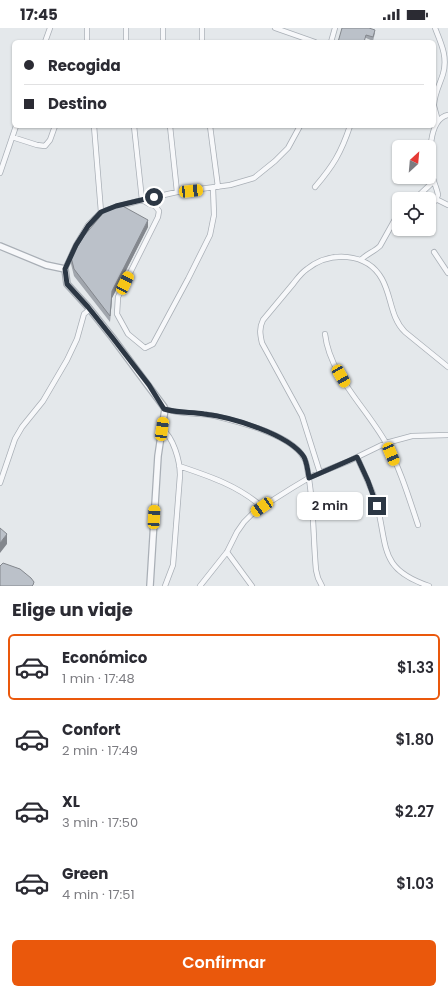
<!DOCTYPE html>
<html lang="es">
<head>
<meta charset="utf-8">
<style>
  :root { --surface:#fff; --page:#f7f7f7; --text:#2b2b33; --muted:#7c7c81; --line:#e1e1e2; --accent:#ea580c }
  body { margin:0; font-family:Poppins,sans-serif; background:var(--page); color:var(--text); height:100vh; display:flex; flex-direction:column; font-size:15px; white-space:nowrap }
  * { box-sizing:border-box; margin:0 }
  p { font-size:13px; color:var(--muted) }
  .icon { flex:none; width:22px; height:22px; fill:none; stroke:currentColor; stroke-width:2; stroke-linecap:round; stroke-linejoin:round }
  .map { position:relative; height:558px; overflow:hidden }
  .details { display:flex; flex-direction:column; background:var(--surface); flex:1 }
  .details>* { flex:none }
  .hud { position:absolute; left:12px; top:12px; width:424px; height:88px; border-radius:6px; box-shadow:0 1px 3px #0004; display:grid; align-content:center; height:88px; padding:0 12px; background:var(--surface) }
  .needle { width:26px; rotate:26deg }
  .fabs { position:absolute; left:392px; top:112px; display:grid; gap:8px }
  .fabs a { display:grid; place-items:center; width:44px; height:44px; border-radius:6px; background:var(--surface); box-shadow:0 1px 3px #0004; font-size:20px }
  .end { position:absolute; width:18px; height:18px; margin:-9px; border:5px solid #2c3744; background:#fff; box-shadow:0 0 0 2px #fff }
  .from { border-radius:50% }
  .bubble { position:absolute; height:28px; border-radius:6px; background:var(--surface); box-shadow:0 1px 3px #0004; font-size:13px; font-weight:600; line-height:28px; text-align:center }
  .car { position:absolute; width:12px; height:24px; margin:-12px -6px; border-radius:5px; box-shadow:0 0 3px 1px #0007; background:linear-gradient(#f5c518 24%,#345 0 40%,#f5c518 0 76%,#345 0 86%,#f5c518 0) }
  .hud b { display:flex; align-items:center; gap:14px; height:38px; font-size:15px }
  .hud b+b { border-top:1px solid var(--line) }
  .hud i { width:10px; height:10px; background:var(--text) }
  ul { padding:0; list-style:none }
  li { display:flex; align-items:center; gap:12px; height:66px; margin:0 8px 6px; padding:0 4px; border:2px solid transparent; border-radius:6px }
  li div { flex:1 }
  li b { display:block; font-size:15px }
  li em { font-style:normal; font-weight:600 }
  li.selected { border-color:var(--accent) }
  li>.icon { width:36px; height:36px; stroke-width:1.5 }
  h2 { padding:0 12px; font-size:18px; line-height:48px }
  .primary-button { display:flex; gap:8px; margin-top:auto; padding:8px 12px }
  .primary-button a { flex:1; height:46px; border-radius:6px; background:var(--accent); color:#fff; font-size:16px; font-weight:600; line-height:46px; text-align:center }
  .status { display:flex; justify-content:space-between; align-items:center; height:28px; padding:0 20px; background:var(--surface); direction:ltr }
  .status svg { height:11px; fill:currentColor }
  .map>svg:first-child { display:block }
  .lines { fill:none; stroke-linecap:round; stroke-linejoin:round }
  .minor-casing { stroke:#a9afb6; stroke-width:6 }
  .tertiary-casing { stroke:#a9afb6; stroke-width:8 }
  .minor { stroke:#f7f8fa; stroke-width:4.5 }
  .tertiary { stroke:#f7f8fa; stroke-width:5.5 }
  .wall { fill:#a1a6ad }
  .shaded-wall { fill:#83878d }
  .building { fill:#bbc1c9; stroke:#83878d }
  .route { stroke:#2c3744; stroke-width:5 }
</style>
</head>
<body>
<div class="status"><b>17:45</b><svg viewBox="0 0 49 12"><path d="M0 12V9h3v3zM5 12V6h3v6zM10 12V3h3v9zM15 12V0h3v12zM26 1h20v11H26zM47 4h2v5h-2z"/></svg></div>
<div class="map">
<svg width="448" height="558" viewBox="0 0 448 558">
  <rect width="100%" height="100%" fill="#e4e8eb"/>
  <g class="lines">
    <g class="minor-casing">
      <path id="minor" d="M87,0V14
        M163,0V14
        M275,0L315,14
        M45,14L50,0
        M126,14V0
        M202,14V0
        M331,14L335,0
        M434,76C435,64 440,56 443,46C448,29 441,15 435,0
        M434,78L438,93
        M94,98L101,184
        M134,98L142,172L149,176L155,178L159,183L158,189L118,269L117,286L128,306L145,320L153,316L188,251L210,207L214,187L213,160
        M170,98L177,164
        M210,98L218,159
        M12,109L37,117L45,118L50,112L55,98
        M0,145L16,98
        M315,159C333,138 341,125 350,98
        M415,171L434,153
        M436,171L448,177
        M429,175L435,173L438,167C437,160 433,153 432,146C429,131 428,91 448,87
        M434,224L448,245
        M361,232C366,226 374,224 380,218L399,184
        M65,241L76,217L88,197L101,184L116,179L142,172L177,164L230,157L254,150L275,133L288,120L300,98
        M325,306C330,348 366,379 386,415C400,440 409,470 418,497
        M165,381C181,387 199,384 215,388C240,394 292,407 304,430C307,434 307,440 308,445C314,477 313,509 316,542L318,550L322,558
        M162,401C173,409 180,432 180,447L173,537L165,558
        M357,429C364,445 372,461 377,477C388,520 379,541 429,558
        M179,438C209,448 239,458 262,479
        M320,445L302,388L262,315C260,306 259,300 263,292C273,280 283,268 293,256C297,251 301,245 307,241C330,223 367,224 382,251C392,269 390,289 405,304L448,339
        M0,455L15,411L22,399L43,373L67,332L77,311L84,286L90,281
        M227,524L252,558
        M200,558L227,524L237,504L244,494L254,484L292,460L312,448L349,433L386,415L412,408L448,407"/>
    </g>
    <g class="tertiary-casing">
      <path id="tertiary" d="M0,218L46,237L65,241L67,256L88,279L112,309L164,379L165,381L158,428L150,558"/>
    </g>
    <use href="#minor" class="minor"/>
    <use href="#tertiary" class="tertiary"/>
  </g>
  <path class="wall" d="M342,0H370L375,5L373,13L366,10Z
    M148,199L112,270L110,294L74,248L71,236V229Z"/>
  <path class="shaded-wall" d="M148,192V199L112,270L110,294L112,263Z
    M7,506V516L0,525V515Z"/>
  <path class="building" d="M342,0H369L375,2L373,9L366,7L364,14H338Z
    M119,176L148,192L112,263L110,288L74,241L71,229L84,208L104,184Z
    M0,500L7,506L0,515Z
    M3,535L20,541L31,550L34,554L33,557L32,558H0V538Z"/>
  <g class="lines">
    <path class="route" d="M154,169L116,178L101,184L88,198L76,217L65,241L67,256L88,279L112,309L149,357L164,381C177,385 191,384 204,386C231,389 289,406 304,429C307,435 308,444 309,450L357,429L368,453L377,478"/>
  </g>
</svg>
<div class="fabs">
<a><svg class="needle" viewBox="-14 -14 28 28"><path d="M0-13l5 13h-10z" fill="#e53935"/><path d="M0 13l5-13h-10z" fill="#7c7c81"/></svg></a>
<a><svg class="icon" aria-label="locate" viewBox="0 0 24 24"><circle cx="12" cy="12" r="6"/><path d="M12 2v4M12 18v4M2 12h4M18 12h4"/></svg></a>
</div>
<i class="end from" style="left:154px;top:169px"></i>
<i class="end" style="left:377px;top:478px"></i>
<div class="bubble" style="left:297px;top:464px;width:66px">2 min</div>
<i class="car" style="left:191px;top:163px;rotate:84deg"></i>
<i class="car" style="left:125px;top:255px;rotate:26deg"></i>
<i class="car" style="left:341px;top:348px;rotate:150deg"></i>
<i class="car" style="left:162px;top:401px;rotate:8deg"></i>
<i class="car" style="left:391px;top:426px;rotate:157deg"></i>
<i class="car" style="left:262px;top:479px;rotate:235deg"></i>
<i class="car" style="left:154px;top:489px;rotate:3deg"></i>
<div class="hud">
<b><i class="from"></i>Recogida</b>
<b><i></i>Destino</b>
</div>
</div>
<section class="details">
<h2>Elige un viaje</h2>
<ul>
<li class="selected"><svg class="icon" aria-label="car" viewBox="0 0 24 24"><path d="M5 17H2v-5l4-1 3-4h7l3 4 3 1v5h-3M9 17h6M6 11h13"/><circle cx="7" cy="17" r="2"/><circle cx="17" cy="17" r="2"/></svg><div><b>Económico</b><p>1 min · 17:48</p></div><em>$1.33</em></li>
<li><svg class="icon" aria-label="car" viewBox="0 0 24 24"><path d="M5 17H2v-5l4-1 3-4h7l3 4 3 1v5h-3M9 17h6M6 11h13"/><circle cx="7" cy="17" r="2"/><circle cx="17" cy="17" r="2"/></svg><div><b>Confort</b><p>2 min · 17:49</p></div><em>$1.80</em></li>
<li><svg class="icon" aria-label="car" viewBox="0 0 24 24"><path d="M5 17H2v-5l4-1 3-4h7l3 4 3 1v5h-3M9 17h6M6 11h13"/><circle cx="7" cy="17" r="2"/><circle cx="17" cy="17" r="2"/></svg><div><b>XL</b><p>3 min · 17:50</p></div><em>$2.27</em></li>
<li><svg class="icon" aria-label="car" viewBox="0 0 24 24"><path d="M5 17H2v-5l4-1 3-4h7l3 4 3 1v5h-3M9 17h6M6 11h13"/><circle cx="7" cy="17" r="2"/><circle cx="17" cy="17" r="2"/></svg><div><b>Green</b><p>4 min · 17:51</p></div><em>$1.03</em></li>
</ul>
<div class="primary-button"><a>Confirmar</a></div>
</section>
</body>
</html>
